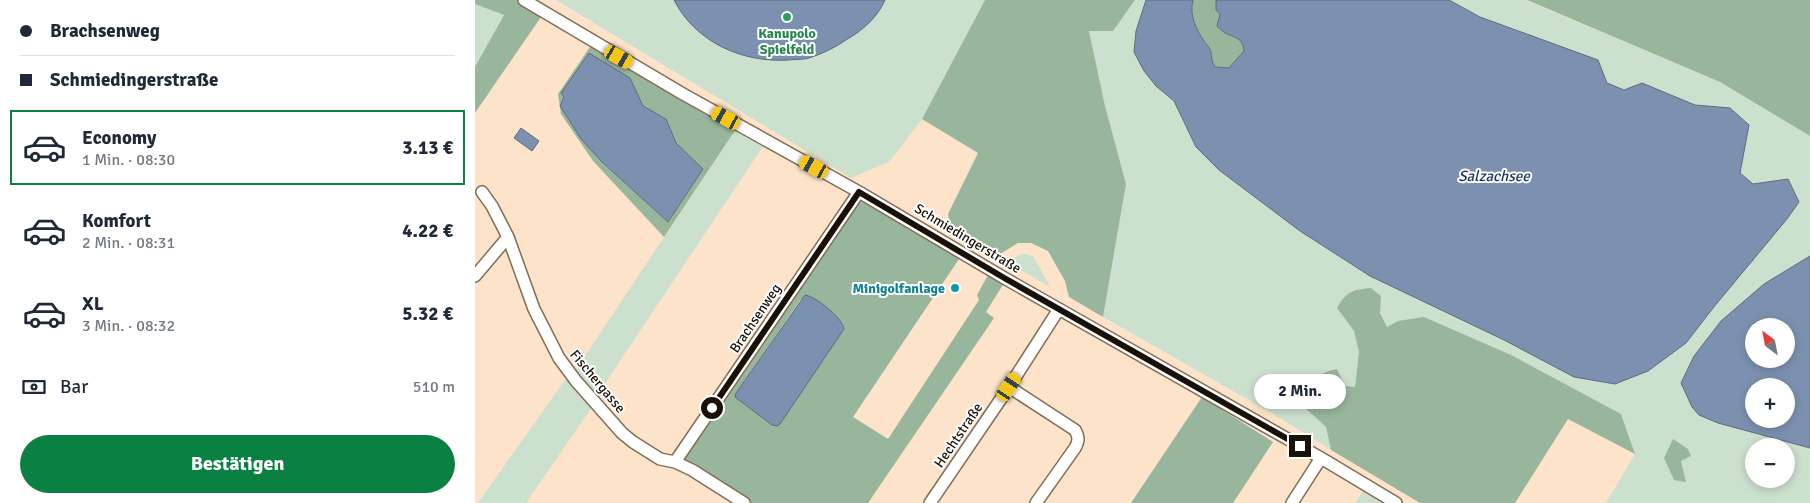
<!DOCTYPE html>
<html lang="de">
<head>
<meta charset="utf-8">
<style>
  :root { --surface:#fff; --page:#f2f2f3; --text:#1f2937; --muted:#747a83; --line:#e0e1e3; --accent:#0b8043 }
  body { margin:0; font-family:Signika,sans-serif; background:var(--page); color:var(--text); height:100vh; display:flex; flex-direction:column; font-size:19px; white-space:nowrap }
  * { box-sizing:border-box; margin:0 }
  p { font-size:16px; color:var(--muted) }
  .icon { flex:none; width:28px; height:28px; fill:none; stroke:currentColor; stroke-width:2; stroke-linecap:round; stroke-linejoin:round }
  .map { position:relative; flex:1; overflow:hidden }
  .drawer { display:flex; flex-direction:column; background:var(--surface); width:475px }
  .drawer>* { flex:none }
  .hud { display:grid; align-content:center; height:110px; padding:0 20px; background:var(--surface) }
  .needle { width:32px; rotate:328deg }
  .fabs { position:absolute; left:1270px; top:318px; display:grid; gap:10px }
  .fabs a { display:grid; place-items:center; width:50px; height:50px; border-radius:50%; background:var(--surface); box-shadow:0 2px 8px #0003; font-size:25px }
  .end { position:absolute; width:22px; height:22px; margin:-11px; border:6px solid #191108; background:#fff; box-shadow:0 0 0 2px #fff }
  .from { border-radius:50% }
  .bubble { position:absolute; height:35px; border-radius:18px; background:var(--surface); box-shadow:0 2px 8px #0003; font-size:16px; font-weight:700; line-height:35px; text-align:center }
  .car { position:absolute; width:15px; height:30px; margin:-15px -8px; border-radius:6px; box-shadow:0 0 4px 1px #0007; background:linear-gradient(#f5c518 24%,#345 0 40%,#f5c518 0 76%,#345 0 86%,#f5c518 0) }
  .hud b { display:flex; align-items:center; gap:18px; height:48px; font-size:19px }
  .hud b+b { border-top:1px solid var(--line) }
  .hud i { width:12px; height:12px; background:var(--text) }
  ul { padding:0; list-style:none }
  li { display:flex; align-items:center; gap:15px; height:75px; margin:0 10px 8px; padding:0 10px; border:2px solid transparent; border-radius:0px }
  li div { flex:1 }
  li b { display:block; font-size:19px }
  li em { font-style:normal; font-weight:700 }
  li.active { border-color:var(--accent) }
  li>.icon { width:45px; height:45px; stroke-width:1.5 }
  .pay { display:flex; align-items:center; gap:12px; height:55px; padding:0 20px; font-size:19px }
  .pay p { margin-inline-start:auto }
  .button { display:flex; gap:10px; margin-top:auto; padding:10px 20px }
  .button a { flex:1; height:58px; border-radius:30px; background:var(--accent); color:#fff; font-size:20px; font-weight:700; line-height:58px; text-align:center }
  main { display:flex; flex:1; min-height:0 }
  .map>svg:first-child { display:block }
  .green { fill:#cce0ce; fill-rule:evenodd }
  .forest { fill:#98b69c; fill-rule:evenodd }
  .water { fill:#7c91af; stroke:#5e6b7d; fill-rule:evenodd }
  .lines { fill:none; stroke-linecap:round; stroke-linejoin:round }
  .minor-casing { stroke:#836d57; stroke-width:14 }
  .minor { stroke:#fff; stroke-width:11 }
  .route { stroke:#191108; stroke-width:6 }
  .leisure-dot { fill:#2e9e5b; stroke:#fff; stroke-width:2 }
  .culture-dot { fill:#0f9aa8; stroke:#fff; stroke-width:2 }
  .labels { text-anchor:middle; stroke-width:4; stroke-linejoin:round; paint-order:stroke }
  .leisure-label { font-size:14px; font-weight:bold; fill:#27864d; stroke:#fff }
  .street-label { font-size:14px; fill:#191108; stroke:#fff }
  .culture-label { font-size:14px; font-weight:bold; fill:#0d838f; stroke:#fff; text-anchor:end }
  .water-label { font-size:15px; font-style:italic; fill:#18365f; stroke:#fff }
</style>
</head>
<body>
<main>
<section class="drawer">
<div class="hud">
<b><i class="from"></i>Brachsenweg</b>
<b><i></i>Schmiedingerstraße</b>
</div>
<ul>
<li class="active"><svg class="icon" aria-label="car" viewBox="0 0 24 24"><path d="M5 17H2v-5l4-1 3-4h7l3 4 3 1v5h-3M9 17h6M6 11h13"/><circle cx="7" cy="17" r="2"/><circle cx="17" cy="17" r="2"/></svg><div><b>Economy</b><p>1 Min. · 08:30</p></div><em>3.13 €</em></li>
<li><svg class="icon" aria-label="car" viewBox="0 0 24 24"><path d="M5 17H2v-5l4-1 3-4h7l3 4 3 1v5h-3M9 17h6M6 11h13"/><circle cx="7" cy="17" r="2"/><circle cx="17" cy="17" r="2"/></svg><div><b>Komfort</b><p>2 Min. · 08:31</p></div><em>4.22 €</em></li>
<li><svg class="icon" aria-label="car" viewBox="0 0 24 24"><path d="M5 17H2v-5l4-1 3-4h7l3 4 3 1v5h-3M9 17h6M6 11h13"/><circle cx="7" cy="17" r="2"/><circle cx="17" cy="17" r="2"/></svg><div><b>XL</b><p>3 Min. · 08:32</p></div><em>5.32 €</em></li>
</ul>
<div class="pay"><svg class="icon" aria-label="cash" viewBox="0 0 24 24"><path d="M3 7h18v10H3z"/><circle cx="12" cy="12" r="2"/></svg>Bar<p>510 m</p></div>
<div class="button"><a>Bestätigen</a></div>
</section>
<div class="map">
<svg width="1335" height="503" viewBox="0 0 1335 503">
  <rect width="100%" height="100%" fill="#fce3ca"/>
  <path class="green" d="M81,0H510L447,119L415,161L376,178Z
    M660,0H671L661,31L681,86L699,101L721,147L744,170L825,231L895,276L1029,340L1099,377L1211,343L1238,308L1312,219L1313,179L1278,184L1265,173L1274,126L1255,108L1220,105L1167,83L1149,90L1132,83L974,0H1050L1245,82L1335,136V256L1289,284L1225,415L1243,423L1335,448V503H1131L1160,454L1146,414L912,328L905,313L906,296L862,308L879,331L884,352L880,387H870L851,427L856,450L795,412L628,317L651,184L630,106L614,30L638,31ZM1279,446H1311V479H1279Z
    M0,4L29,15L0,67Z
    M261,129L289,145L121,397L117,407L51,503H3L90,380L100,371Z
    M550,254L558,256L560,259L575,287L537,265C537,258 544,254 550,254Z
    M888,491L907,503H880Z"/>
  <path class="forest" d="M0,0H44L68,14L0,113V67L29,15L0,4Z
    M510,0H660L638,31H614L630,106L651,184L628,317L594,297L590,281L573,251L556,243H543L525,254L500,247L476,233L473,214L503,153L447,119Z
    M718,0H741V10L745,14L752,34C763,37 768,40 769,51L755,68L740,67C736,60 737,58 736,52C735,48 731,44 729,41C721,29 714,15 718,0Z
    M1052,0H1335V136L1245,82Z
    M117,44L261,129L189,237L118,161L86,114L83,94ZM155,78L168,107L191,119L201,143L228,169L193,222L127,162L85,106L89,97Z
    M387,202L403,208L484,259L378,417L413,439L504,300L502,295L513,275L529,283L511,312L519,318L393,503H275L208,461V457L381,204ZM326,299L297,425L261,397V393Z
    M896,288L906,296L905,313L912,327L923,321L949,317L1036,355L1146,414L1160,454L1093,419L1040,503H945L856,450L851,427L826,404C835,384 838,374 862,369L870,386L880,387L884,352L879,331L862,308C872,291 877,290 896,288Z
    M727,397L798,442L758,503H656Z
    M1198,439L1213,449L1216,456L1206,461L1211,482L1199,480L1189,458Z"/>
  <path class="water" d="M199,0H410C402,18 388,30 371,40C361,47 349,53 337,57C330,60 321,59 314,60C268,63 221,43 199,0Z
    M671,0H718C714,15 721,29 729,41C731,44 735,48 736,52C737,58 736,60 740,67L754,68L769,51C768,39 762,38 752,34C748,32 745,29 742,26L745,14L741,10V0H974L1005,17L1123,60L1132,83L1149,90L1167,83L1220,105L1255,108L1274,125L1265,173L1278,184L1313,179L1324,202L1312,219L1238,308L1211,343L1173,371L1140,384L1099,377L1029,340L895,276L825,231L744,170L721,147L699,101L681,86L669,71L659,52L661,31Z
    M114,53L155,78L168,106L191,119L201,143L228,169L193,222L127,162L106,139L85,106L89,97L86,93Z
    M46,128L64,141L57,151L39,138Z
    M1335,256V448L1243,423L1224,415L1217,407L1206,383L1219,356L1246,321L1289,284ZM1279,326H1311V359H1279ZM1279,386H1311V419H1279Z
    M330,295C340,296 368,318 369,329L305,424L302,426L297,425L260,397L261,393Z"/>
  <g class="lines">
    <g class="minor-casing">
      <path id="minor" d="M49,0L208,94L384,192L531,279L846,458L921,503
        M7,192L17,206L33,237L59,309L84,358L101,381L147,433L158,442L185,459L200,462L217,470L269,503
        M0,276L33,237
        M534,387L600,430C604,437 604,441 600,448L561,503
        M200,462L384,192
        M455,503L534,387L584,309
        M817,503L846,458"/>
    </g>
    <use href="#minor" class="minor"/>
  </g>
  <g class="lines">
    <path class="route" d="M237,408L384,192L531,279L825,446"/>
  </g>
  <circle class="leisure-dot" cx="312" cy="17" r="5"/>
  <circle class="culture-dot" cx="480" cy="288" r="5"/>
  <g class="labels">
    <g class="leisure-label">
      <text x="312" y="38">Kanupolo<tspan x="312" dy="16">Spielfeld</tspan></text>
    </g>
    <g class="street-label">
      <text transform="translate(493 238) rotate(31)" y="5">Schmiedingerstraße</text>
      <text transform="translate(280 318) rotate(-56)" y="5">Brachsenweg</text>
      <text transform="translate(123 381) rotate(50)" y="5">Fischergasse</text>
      <text transform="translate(483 435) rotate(-56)" y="5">Hechtstraße</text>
    </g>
    <g class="culture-label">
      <text x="470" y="293">Minigolfanlage</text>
    </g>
    <g class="water-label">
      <text x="1019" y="181">Salzachsee</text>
    </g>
  </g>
</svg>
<div class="fabs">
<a><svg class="needle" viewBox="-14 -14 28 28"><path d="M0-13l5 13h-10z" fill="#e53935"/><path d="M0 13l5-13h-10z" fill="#747a83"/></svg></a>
<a>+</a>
<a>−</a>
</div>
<i class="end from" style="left:237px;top:408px"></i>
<i class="end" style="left:825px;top:446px"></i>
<div class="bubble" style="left:779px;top:374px;width:92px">2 Min.</div>
<i class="car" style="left:144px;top:57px;rotate:120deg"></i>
<i class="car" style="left:251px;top:118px;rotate:299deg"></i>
<i class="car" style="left:339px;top:167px;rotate:299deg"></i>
<i class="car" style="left:534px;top:387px;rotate:33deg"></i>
</div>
</main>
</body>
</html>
